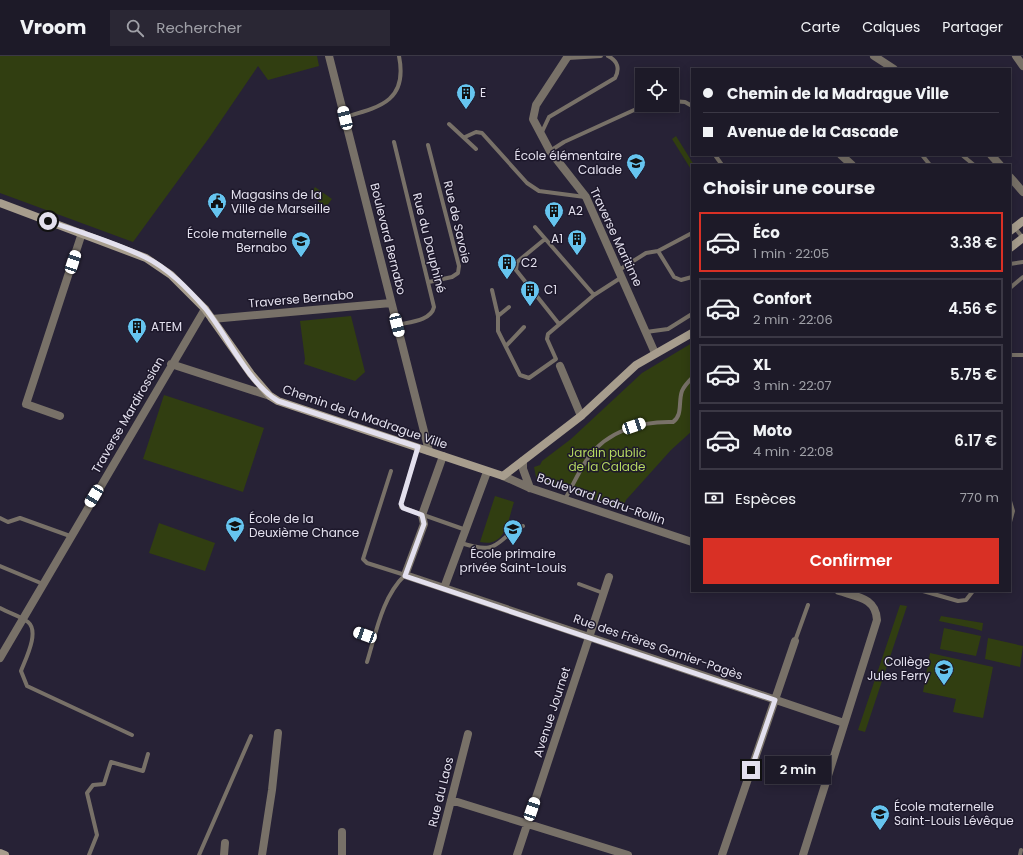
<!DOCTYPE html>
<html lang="fr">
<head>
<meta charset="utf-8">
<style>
  :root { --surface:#1d1a28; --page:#2a2734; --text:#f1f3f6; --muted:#a0a1a8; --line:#3b3845; --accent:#d93025 }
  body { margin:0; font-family:Poppins,sans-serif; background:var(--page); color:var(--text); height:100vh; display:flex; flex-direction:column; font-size:15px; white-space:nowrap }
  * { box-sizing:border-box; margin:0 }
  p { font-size:13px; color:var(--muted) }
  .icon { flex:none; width:22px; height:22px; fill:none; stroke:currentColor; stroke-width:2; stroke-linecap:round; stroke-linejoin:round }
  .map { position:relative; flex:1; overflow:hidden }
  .panel { position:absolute; left:691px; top:108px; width:320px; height:428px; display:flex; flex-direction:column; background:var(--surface); border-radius:0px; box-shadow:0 2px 10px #0003,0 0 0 1px var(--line) }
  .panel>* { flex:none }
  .banner { position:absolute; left:691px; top:12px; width:320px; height:88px; border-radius:0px; box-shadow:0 2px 10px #0003,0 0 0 1px var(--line); display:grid; align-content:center; height:88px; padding:0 12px; background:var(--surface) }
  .tools { position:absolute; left:635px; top:12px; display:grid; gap:8px }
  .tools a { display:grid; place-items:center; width:44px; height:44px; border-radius:0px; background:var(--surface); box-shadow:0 2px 10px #0003,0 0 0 1px var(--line); font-size:20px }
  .end { position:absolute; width:18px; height:18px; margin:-9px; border:5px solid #e3e0ee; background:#111; box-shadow:0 0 0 2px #111 }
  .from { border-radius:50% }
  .bubble { position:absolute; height:28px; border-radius:0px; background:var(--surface); box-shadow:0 2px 10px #0003,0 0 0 1px var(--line); font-size:13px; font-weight:600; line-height:28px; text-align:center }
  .car { position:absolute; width:12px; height:24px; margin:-12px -6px; border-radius:5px; box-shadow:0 0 3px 1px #0007; background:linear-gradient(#fff 24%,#345 0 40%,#fff 0 76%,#345 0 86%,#fff 0) }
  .banner b { display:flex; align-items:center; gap:14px; height:38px; font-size:15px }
  .banner b+b { border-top:1px solid var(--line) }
  .banner i { width:10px; height:10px; background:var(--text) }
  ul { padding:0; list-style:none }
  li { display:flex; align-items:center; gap:12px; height:60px; margin:0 8px 6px; padding:0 4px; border:2px solid var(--line); border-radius:0px }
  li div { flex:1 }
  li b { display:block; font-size:15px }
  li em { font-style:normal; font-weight:600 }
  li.selected { border-color:var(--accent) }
  li>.icon { width:36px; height:36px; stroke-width:1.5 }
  h2 { padding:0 12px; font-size:18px; line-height:48px }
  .pay { display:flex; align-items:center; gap:10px; height:44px; padding:0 12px; font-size:15px }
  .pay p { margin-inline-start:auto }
  .cta { display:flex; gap:8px; margin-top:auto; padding:8px 12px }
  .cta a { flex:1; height:46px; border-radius:0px; background:var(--accent); color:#fff; font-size:16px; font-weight:600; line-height:46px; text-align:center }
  header { display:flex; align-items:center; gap:24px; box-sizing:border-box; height:56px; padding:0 20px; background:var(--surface); border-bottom:1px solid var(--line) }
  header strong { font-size:19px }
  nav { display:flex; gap:22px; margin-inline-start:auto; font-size:14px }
  .search { width:280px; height:36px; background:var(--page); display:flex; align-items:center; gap:10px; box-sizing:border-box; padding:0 14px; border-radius:0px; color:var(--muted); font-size:15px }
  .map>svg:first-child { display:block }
  .green { fill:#313e11 }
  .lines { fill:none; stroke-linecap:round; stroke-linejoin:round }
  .lane { stroke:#787168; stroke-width:4 }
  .street { stroke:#787168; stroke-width:8 }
  .secondary { stroke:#a79d8d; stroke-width:8 }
  .route { stroke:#e3e0ee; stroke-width:5 }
  .labels { text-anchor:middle; stroke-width:3; stroke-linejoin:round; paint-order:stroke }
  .poi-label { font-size:12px; fill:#e3e0ee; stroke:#1d182b; text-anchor:start }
  .street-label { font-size:12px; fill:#e3e0ee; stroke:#1d182b }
  .park-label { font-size:12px; fill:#b5d860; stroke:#1d182b }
</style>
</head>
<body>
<header>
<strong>Vroom</strong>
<div class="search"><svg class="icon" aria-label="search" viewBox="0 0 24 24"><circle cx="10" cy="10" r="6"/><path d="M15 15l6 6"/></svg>Rechercher</div>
<nav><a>Carte</a><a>Calques</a><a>Partager</a></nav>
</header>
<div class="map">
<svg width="1023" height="799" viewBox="0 0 1023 799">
  <rect width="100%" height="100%" fill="#272236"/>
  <path class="green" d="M0,0H317L319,10L268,24L258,10L209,82L133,186L0,137Z
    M676,80L694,109H692V115L672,83Z
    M315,131L332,143L326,151L310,139Z
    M351,260L365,316L355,325L304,308L305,303L300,265Z
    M692,287V375L671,394L626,444L622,453L541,425L537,426L534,411L540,409L542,405L571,383L642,317Z
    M164,339L264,372L243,436L143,403Z
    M495,440L514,446C508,464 506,492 480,486Z
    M159,467L215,487L205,515L149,497Z
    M900,549L907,550L865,676L858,674Z
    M941,560L983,567L982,575L972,572L939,565Z
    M944,572L981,580L976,600L940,593Z
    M988,582L1023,590L1020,611L985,603Z
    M930,597L993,611L983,662L953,656L956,643L923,636Z"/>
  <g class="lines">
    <path class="lane" d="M568,2L601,0
      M672,45L685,46L692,50
      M345,61C380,51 408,45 399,0
      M449,68L476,93
      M541,78L549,61L615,22C620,13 618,5 608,0
      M465,81L476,76L482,77L527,127L539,135L585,141
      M394,86L434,251C431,265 409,266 397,269
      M428,89L459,210L458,217L452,221L429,226
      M550,95L564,86L645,49
      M715,99L722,109
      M922,99L930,109
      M962,99L974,109
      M535,171L594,239
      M1015,172L1023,182
      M545,183L517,206L516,214L559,268
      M658,195L674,221L681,224L692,221
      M1010,208L1023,206
      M619,214L646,197L658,195L692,177
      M1010,232L1023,221
      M492,234L498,260
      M509,251L498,260V275L520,319L529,322L556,303L547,283L548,278L594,239L622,221
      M646,276L668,273L692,258
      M506,290L524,271
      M1010,299H1023
      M418,391L401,448V451L466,474
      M565,443C573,429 579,415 588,402C607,375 641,365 673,366C683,359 678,346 682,335C684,330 688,326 692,322
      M1010,445L1013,455L1010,466
      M0,462L8,466L20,462L70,480
      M461,487C502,500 493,484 523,470
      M0,510L43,528
      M579,528L603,537
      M923,535L958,545L966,544L973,535
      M0,552C9,557 20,560 28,566C40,576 25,604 21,615L27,630L132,679
      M356,576L375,582
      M795,585L808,549
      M367,606C376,577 382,541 405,519L367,507L363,503L391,415
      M89,799L97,779L87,737L93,729L104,728L111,706L143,715L148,698
      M199,799L251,680
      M1020,799L1021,794"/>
    <path class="street" d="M329,0L429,395
      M568,0L536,49L533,63L550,95L586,141L655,297
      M874,0L894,13
      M1016,0L1023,10
      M841,99L852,109
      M991,99L1000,109
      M1010,121L1023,136
      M212,263L391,247
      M171,308L270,340
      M560,310L581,360
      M60,360L26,348L82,177
      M443,400L422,459L424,468L405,519L444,532L487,416
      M523,405V413L530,432
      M503,420L530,432L692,486
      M444,532L844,667
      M0,602L205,253
      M451,744L628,799
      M342,776V799
      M224,799L225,787
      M262,799L272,734L278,677
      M437,799L468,678
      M517,799L609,521
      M722,799L795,585
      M803,799L877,564C876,542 858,541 839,535"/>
    <path class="secondary" d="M0,147L146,202L171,219L205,253L251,318L270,340L278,345L503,420L581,360L636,309L692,277
      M1010,175L1023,165
      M1010,192L1023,182
      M0,797L5,799"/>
  </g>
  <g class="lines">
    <path class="route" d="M48,165C80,176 114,186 145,201C168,212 188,233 205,252C227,279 248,327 278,345L418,391L401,448L403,452L422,459L424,468L405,520L775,644L751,714"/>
  </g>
  <defs>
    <g id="building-pin" transform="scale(1)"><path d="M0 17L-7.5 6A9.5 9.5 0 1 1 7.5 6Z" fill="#66c4ef" stroke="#1d182b"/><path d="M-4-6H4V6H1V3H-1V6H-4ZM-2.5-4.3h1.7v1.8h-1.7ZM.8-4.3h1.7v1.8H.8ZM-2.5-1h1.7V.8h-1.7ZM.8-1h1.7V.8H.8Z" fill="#111"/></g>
    <g id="school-pin" transform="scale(1)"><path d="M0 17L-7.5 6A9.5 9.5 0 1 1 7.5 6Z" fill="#66c4ef" stroke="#1d182b"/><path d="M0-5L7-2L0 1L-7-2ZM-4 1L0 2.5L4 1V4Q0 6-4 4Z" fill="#111"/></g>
    <g id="civic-pin" transform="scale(1)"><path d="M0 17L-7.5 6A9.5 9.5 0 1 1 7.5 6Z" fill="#66c4ef" stroke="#1d182b"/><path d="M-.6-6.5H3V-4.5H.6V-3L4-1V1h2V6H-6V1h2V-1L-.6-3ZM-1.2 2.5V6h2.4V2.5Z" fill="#111"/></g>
    <g id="university-pin" transform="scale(1)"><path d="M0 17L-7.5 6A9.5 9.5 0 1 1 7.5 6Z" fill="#66c4ef" stroke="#1d182b"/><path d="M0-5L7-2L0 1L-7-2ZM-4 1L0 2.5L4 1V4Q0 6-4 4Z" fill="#111"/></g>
  </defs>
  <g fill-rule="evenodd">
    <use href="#building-pin" x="466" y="37"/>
    <use href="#school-pin" x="636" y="107"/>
    <use href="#civic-pin" x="217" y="146"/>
    <use href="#building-pin" x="554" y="155"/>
    <use href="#building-pin" x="577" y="183"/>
    <use href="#school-pin" x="301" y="185"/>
    <use href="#building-pin" x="507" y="207"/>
    <use href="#building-pin" x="530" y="234"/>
    <use href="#building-pin" x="137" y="271"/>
    <use href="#university-pin" x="235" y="470"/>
    <use href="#school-pin" x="513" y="473"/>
    <use href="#school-pin" x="944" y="613"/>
    <use href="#school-pin" x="880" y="758"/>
  </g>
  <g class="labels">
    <g class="poi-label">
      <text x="480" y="41">E</text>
      <text x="622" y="104" text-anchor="end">École élémentaire<tspan x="622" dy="14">Calade</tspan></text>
      <text x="231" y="143">Magasins de la<tspan x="231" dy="14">Ville de Marseille</tspan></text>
      <text x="568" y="159">A2</text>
      <text x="287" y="182" text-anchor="end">École maternelle<tspan x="287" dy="14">Bernabo</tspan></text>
      <text x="563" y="187" text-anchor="end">A1</text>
      <text x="521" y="211">C2</text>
      <text x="544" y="238">C1</text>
      <text x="151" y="275">ATEM</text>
      <text x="249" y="467">École de la<tspan x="249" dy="14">Deuxième Chance</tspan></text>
      <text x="513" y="502" text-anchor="middle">École primaire<tspan x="513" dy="14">privée Saint-Louis</tspan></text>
      <text x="930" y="610" text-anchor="end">Collège<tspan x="930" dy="14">Jules Ferry</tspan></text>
      <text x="894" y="755">École maternelle<tspan x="894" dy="14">Saint-Louis Lévêque</tspan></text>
    </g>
    <g class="street-label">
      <text transform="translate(457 166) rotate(77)" y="4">Rue de Savoie</text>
      <text transform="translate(616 181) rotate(65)" y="4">Traverse Maritime</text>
      <text transform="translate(388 183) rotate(76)" y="4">Boulevard Bernabo</text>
      <text transform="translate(429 187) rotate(76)" y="4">Rue du Dauphiné</text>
      <text transform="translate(301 243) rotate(-5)" y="4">Traverse Bernabo</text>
      <text transform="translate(128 359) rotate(-60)" y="4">Traverse Mardirossian</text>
      <text transform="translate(365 361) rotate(19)" y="4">Chemin de la Madrague Ville</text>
      <text transform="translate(601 443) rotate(19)" y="4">Boulevard Ledru-Rollin</text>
      <text transform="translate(658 591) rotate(19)" y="4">Rue des Frères Garnier-Pagès</text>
      <text transform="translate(552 656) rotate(-72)" y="4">Avenue Journet</text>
      <text transform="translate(441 736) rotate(-76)" y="4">Rue du Laos</text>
    </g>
    <g class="park-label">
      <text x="607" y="401">Jardin public<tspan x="607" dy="14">de la Calade</tspan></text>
    </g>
  </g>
</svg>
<div class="tools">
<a><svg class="icon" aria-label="locate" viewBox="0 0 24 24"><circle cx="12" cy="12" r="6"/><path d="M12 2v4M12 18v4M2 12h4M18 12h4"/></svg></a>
</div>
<i class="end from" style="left:48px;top:165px"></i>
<i class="end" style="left:751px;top:714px"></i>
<div class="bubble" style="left:765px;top:700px;width:66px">2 min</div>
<i class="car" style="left:345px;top:62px;rotate:346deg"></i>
<i class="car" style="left:73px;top:206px;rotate:18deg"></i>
<i class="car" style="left:397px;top:269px;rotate:166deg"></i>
<i class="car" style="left:634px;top:370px;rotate:71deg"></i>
<i class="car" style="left:94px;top:440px;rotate:211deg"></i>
<i class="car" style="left:365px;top:579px;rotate:290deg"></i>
<i class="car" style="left:532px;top:753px;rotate:19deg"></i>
<div class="banner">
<b><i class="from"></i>Chemin de la Madrague Ville</b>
<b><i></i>Avenue de la Cascade</b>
</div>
<section class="panel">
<h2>Choisir une course</h2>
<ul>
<li class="selected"><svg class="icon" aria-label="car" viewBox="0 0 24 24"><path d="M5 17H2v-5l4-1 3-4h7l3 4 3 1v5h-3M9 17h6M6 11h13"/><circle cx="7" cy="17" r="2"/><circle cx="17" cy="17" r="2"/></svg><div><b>Éco</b><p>1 min · 22:05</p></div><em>3.38 €</em></li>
<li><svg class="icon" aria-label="car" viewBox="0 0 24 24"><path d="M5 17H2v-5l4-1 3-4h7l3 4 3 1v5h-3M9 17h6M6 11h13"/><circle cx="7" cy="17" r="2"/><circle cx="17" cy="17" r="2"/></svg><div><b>Confort</b><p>2 min · 22:06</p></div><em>4.56 €</em></li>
<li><svg class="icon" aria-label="car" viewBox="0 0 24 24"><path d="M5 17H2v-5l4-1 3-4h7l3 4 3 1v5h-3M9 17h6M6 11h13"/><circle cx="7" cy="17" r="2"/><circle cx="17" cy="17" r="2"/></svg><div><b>XL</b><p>3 min · 22:07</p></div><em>5.75 €</em></li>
<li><svg class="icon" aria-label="car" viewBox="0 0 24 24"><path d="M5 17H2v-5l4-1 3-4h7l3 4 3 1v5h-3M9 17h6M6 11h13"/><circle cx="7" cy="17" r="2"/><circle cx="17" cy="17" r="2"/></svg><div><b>Moto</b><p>4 min · 22:08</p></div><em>6.17 €</em></li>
</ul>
<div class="pay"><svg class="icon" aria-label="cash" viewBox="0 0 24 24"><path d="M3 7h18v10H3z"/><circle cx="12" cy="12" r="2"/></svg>Espèces<p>770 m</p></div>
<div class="cta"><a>Confirmer</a></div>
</section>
</div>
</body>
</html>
